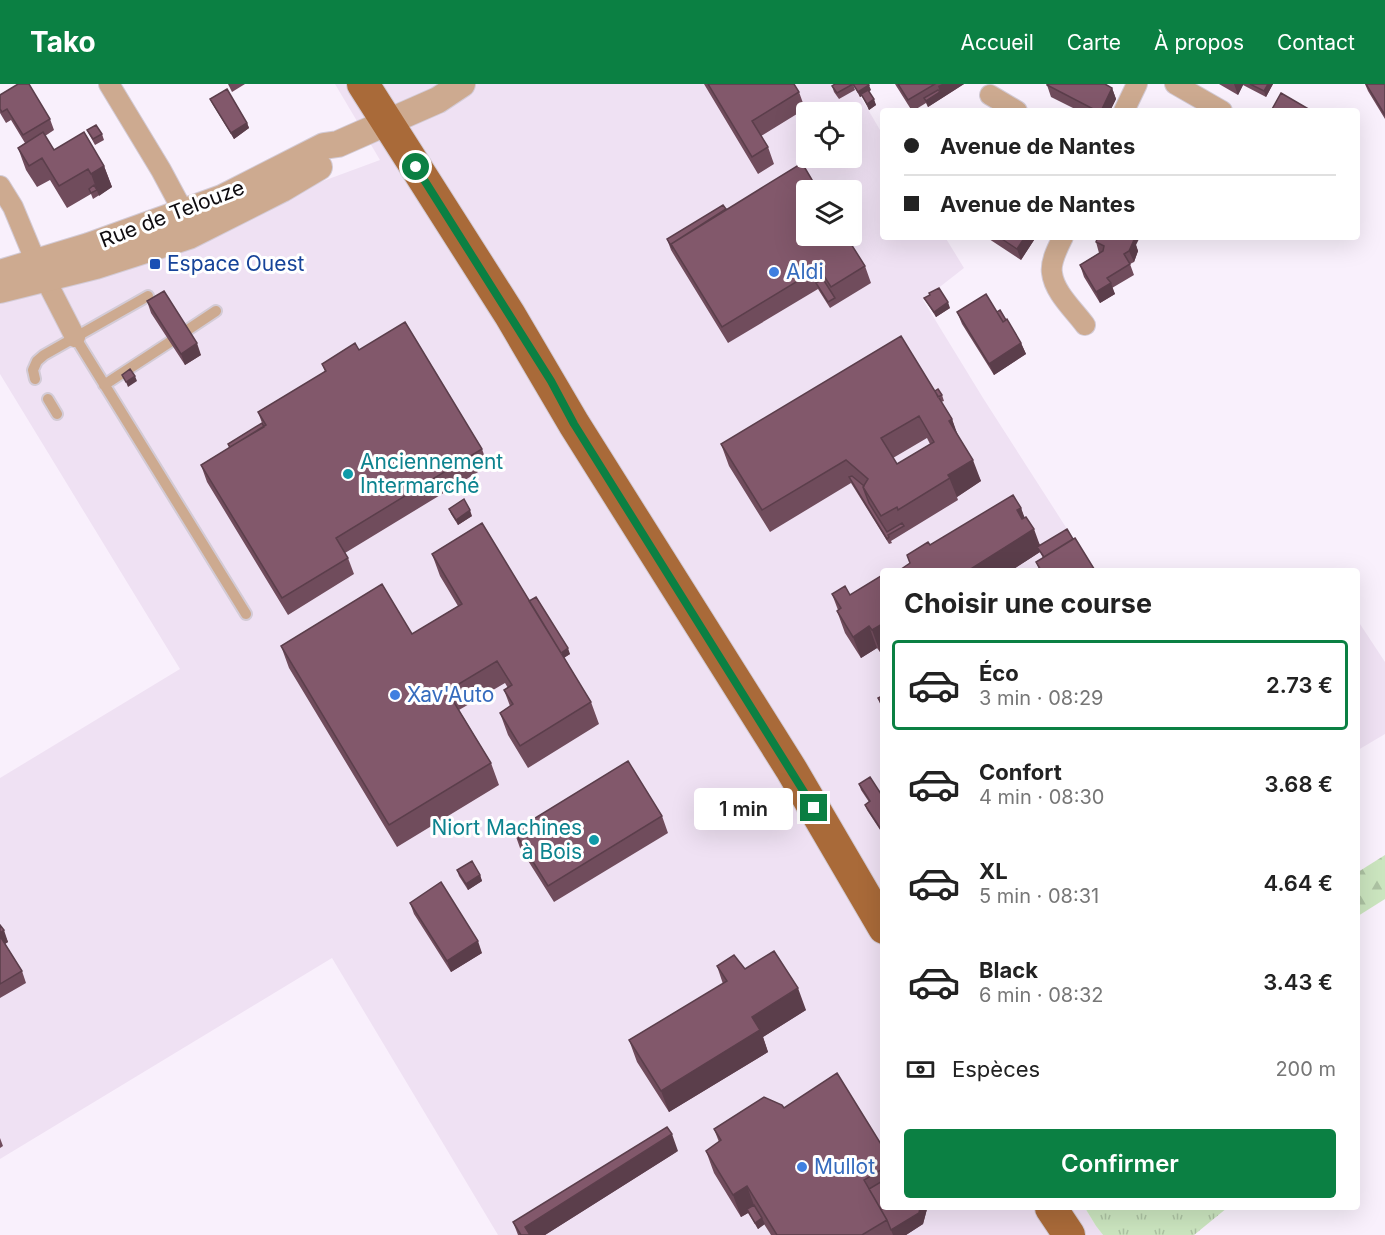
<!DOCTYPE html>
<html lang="fr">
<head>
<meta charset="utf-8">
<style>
  :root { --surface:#fff; --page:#f2f2f2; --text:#222; --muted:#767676; --line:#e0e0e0; --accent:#0b8043 }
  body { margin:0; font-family:Inter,sans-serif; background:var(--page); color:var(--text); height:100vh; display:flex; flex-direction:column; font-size:22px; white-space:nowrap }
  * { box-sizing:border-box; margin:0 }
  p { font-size:20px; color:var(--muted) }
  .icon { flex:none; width:33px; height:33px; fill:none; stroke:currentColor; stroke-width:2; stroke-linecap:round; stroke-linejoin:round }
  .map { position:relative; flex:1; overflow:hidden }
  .details { position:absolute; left:880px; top:484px; width:480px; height:642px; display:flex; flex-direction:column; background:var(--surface); border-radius:6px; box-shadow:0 6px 24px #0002 }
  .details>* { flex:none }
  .guide { position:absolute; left:880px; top:24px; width:480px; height:132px; border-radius:6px; box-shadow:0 6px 24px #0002; display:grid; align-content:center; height:132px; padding:0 24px; background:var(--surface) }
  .fabs { position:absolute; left:796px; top:18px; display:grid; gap:12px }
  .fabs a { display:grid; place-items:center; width:66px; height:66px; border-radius:6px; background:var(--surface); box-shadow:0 6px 24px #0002; font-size:30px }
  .end { position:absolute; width:27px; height:27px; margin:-14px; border:8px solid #0b8043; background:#fff; box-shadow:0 0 0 3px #fff }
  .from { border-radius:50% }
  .bubble { position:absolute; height:42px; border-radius:6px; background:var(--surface); box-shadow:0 6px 24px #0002; font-size:20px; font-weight:600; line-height:42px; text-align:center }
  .guide b { display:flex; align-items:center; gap:21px; height:57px; font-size:22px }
  .guide b+b { border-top:2px solid var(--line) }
  .guide i { width:15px; height:15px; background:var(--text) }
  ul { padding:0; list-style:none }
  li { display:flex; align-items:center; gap:18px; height:90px; margin:0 12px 9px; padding:0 12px; border:3px solid transparent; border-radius:6px }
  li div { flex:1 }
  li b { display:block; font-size:22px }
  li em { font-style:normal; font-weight:600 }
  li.selected { border-color:var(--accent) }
  li>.icon { width:54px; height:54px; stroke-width:1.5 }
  h2 { padding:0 24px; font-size:27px; line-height:72px }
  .pay { display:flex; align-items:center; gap:15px; height:66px; padding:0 24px; font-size:22px }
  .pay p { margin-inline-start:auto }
  .cta { display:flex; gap:12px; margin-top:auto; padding:12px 24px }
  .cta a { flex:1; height:69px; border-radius:6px; background:var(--accent); color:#fff; font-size:24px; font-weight:600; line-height:69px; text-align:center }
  header { display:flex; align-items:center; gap:36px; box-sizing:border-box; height:84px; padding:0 30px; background:var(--accent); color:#fff }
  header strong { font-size:28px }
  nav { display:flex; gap:33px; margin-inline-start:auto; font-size:21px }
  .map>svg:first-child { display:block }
  .built { fill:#efe1f3; fill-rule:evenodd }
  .grass { fill:url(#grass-tufts) }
  .forest { fill:url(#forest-firs) }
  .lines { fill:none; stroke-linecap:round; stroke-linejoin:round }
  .service-casing { stroke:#d3cbd6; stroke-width:14 }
  .minor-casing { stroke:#d3cbd6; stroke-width:22 }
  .tertiary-casing { stroke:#d3cbd6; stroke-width:28 }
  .primary-casing { stroke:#d3cbd6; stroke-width:34 }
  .service { stroke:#cdaa90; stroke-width:10 }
  .minor { stroke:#cdaa90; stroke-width:20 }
  .tertiary { stroke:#cdaa90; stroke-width:26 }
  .primary { stroke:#a96a39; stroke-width:32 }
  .wall { fill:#704c5c; fill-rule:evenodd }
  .shaded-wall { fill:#5b3e4b }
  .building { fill:#82586b; stroke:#5b3e4b; stroke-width:1.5; fill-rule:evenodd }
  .route { stroke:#0b8043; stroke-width:8 }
  .transit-dot { fill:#1a4fb4; stroke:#fff; stroke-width:2 }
  .shop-dot { fill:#3f7fe0; stroke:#fff; stroke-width:2 }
  .culture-dot { fill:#0f9aa8; stroke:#fff; stroke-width:2 }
  .labels { text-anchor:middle; stroke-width:6; stroke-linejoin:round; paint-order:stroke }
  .street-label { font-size:21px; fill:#0e0b0f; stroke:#fff }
  .transit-label { font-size:21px; fill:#164399; stroke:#fff; text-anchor:start }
  .shop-label { font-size:21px; fill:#366cbe; stroke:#fff; text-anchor:start }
  .culture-label { font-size:21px; fill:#0d838f; stroke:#fff; text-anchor:start }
</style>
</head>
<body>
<header>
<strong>Tako</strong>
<nav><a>Accueil</a><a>Carte</a><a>À propos</a><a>Contact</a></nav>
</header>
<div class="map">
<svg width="1385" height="1151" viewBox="0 0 1385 1151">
  <defs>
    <pattern id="grass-tufts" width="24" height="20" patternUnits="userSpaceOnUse" patternTransform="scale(1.5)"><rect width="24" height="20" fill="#cbe5bf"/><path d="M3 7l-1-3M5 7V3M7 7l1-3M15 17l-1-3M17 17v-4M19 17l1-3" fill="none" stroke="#adc3a3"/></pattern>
    <pattern id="forest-firs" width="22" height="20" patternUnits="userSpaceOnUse" patternTransform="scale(1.5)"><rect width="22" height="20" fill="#cbe5bf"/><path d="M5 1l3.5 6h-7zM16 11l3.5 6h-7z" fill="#adc3a3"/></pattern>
  </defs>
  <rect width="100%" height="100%" fill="#f9f0fc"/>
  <path class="built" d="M335,0H866L857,7L883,51L884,153H945L964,184L923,216L983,314L1094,487L884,488V1124H1085L1096,1142L1103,1151H498L332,874L0,1075V694L180,585L0,290V216L380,76ZM807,28H852V74H807ZM807,106H852V152H807Z
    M1358,537L1385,578V650L1358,666Z"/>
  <path class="grass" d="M1085,1124H1227L1194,1151H1103L1096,1142Z"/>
  <path class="forest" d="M1385,771V815L1358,832V788Z"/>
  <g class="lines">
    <g class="service-casing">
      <path id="service" d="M186,247L216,227
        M75,253L246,530
        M35,295L33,286L37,277L44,271L148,212
        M104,301L170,258
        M48,315L57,330"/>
    </g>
    <g class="minor-casing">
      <path id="minor" d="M109,0L161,86L184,129
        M1175,0L1222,27
        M990,11L1017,27
        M1124,27L1137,0
        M0,102L13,123L33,171L75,253
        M1063,153C1058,163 1050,178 1052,189C1054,208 1074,226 1085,241"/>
    </g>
    <g class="tertiary-casing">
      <path id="tertiary" d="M0,189L89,162L222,114L324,62L338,60L438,16L462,0
        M0,206L96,182L189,152L282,105L319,83"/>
    </g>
    <g class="primary-casing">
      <path id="primary" d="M363,0L510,231L574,340L791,685L884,844
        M1051,1124L1069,1151"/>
    </g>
    <use href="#service" class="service"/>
    <use href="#minor" class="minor"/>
    <use href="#tertiary" class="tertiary"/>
    <use href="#primary" class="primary"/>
  </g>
  <path class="wall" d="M228,0H245L232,8Z
    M704,0H794L799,8L803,19L819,28L807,29L805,25L761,52L768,63L774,80L758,90Z
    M853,0L871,6L869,7L876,21L869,26L862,12L860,13Z
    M853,0L855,6L839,15L834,8L832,2Z
    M895,0H964L928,23L926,19L913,27H912Z
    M1219,0H1273L1266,13L1243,1L1238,11Z
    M1365,0H1385V35L1368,7Z
    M1047,1L1112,4L1116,15L1110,27H1079L1051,13Z
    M0,11L50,35L54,46L45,52L54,66L104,82L112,103L93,115L91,110L67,124L50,96L37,103L26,86L18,64L25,59L11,36L6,39L0,29Z
    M210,15L247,39L249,44L234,55L213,21Z
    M87,46L102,50L104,56L95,61L90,52Z
    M726,125L865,182L871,199L830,224L818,205L728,259L677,176L671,166L667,155Z
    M986,153H1036L1021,176Z
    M1096,158L1136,161L1138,167L1134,178L1130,180L1134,191L1112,204L1115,210L1100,219L1084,193L1080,181L1099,169Z
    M924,214L950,224L936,233L927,219Z
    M147,217L201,271L185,281L151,229Z
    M957,228H997L1021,259L1026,270L994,291L962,240Z
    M359,266L482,365L488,382L345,469L348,474L354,490L288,531L207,398L201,381L229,364L228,360L262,339L258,328L325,288L322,280Z
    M935,307L942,311L944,317L941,318L952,335L956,348L981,397L957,413L958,416L891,457L892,459L889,460L851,399L770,448L729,382L721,360ZM927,354L930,360L897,380L893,374Z
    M1021,424L1024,434L1040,461L1096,488H1040L1036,478L1043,474L1040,468L1009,488H897L910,480L907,471Z
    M449,425L472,432L458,441L451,430Z
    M432,470L529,517L570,570L564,574L591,618L599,640L528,684L508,651L500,629L510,622L504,606L508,604L505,599L459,626L491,679L499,701L397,763L289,584L281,562L412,550L458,522L440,492Z
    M884,490L880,568L877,564L861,574L845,549L837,527L838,526L832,510L850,511Z
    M884,611V631L878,614Z
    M859,700L881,710L884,709V752L867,726L865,721L869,718L861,706Z
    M662,732L668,749L554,818L520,764L514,747Z
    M457,786L480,791L482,797L468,806L459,792Z
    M410,819L482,869L451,888L414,830Z
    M0,841L8,858L5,860L22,887L26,899L0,914Z
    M717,882L745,885L806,926L763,953L768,968L669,1028L637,978L629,956L723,900Z
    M784,1024L884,1065V1124L927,1125L923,1140L906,1151H771L764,1140L758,1145L748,1129L741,1133L714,1089L706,1067L719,1058L714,1045Z
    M0,1054L3,1062L0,1064Z
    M678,1067L545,1151H518L513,1138Z"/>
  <path class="shaded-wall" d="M942,0H964L928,23L926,17L940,8L938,2Z
    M1234,0H1243V1L1238,11Z
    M1268,0H1273L1266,13L1264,7Z
    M869,1L871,6L860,13L858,8Z
    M1112,4L1116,15L1110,27H1101Z
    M874,15L876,21L869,26L867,20Z
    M247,39L249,44L234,55L231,49Z
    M104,82L112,103L99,112L91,90Z
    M1025,153H1036L1021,176L1017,165Z
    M1131,153H1140L1136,161L1138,167L1134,178L1129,167Z
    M1111,199L1115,210L1100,219L1096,208Z
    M948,218L950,224L936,233L934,228Z
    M197,259L201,271L185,281L181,270Z
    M1021,259L1026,270L994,291L989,280Z
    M135,292L137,297L128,303L126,298Z
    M952,335L960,357L949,337Z
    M973,376L981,397L957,413L948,391Z
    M1021,424L1029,445L1017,426Z
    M470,426L472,432L458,441L456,436Z
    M1034,445L1042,467L1037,463L1040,468L1009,488H966Z
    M884,539V566L880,568L872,546Z
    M869,542L877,564L861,574L853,553Z
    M568,564L570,570L560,576L558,570Z
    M480,791L482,797L468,806L466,800Z
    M4,846L8,858L3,861L0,854V849Z
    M478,857L482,869L451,888L447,877Z
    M798,904L806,926L763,953L768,968L669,1028L661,1007L752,933Z
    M672,1050L678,1067L545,1151H528L525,1143Z
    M747,1102L755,1124L747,1125L748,1129L741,1133L733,1111Z
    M920,1124H927V1125L923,1140L906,1151H893L891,1146Z
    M762,1134L765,1140L758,1145L755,1139Z"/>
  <path class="building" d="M18,0H29L50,35L23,51L7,25L2,28L0,25V11Z
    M708,0H794L799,8L752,37L768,63L752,73Z
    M835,0H853L837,9L832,2Z
    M853,0H868L869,1L858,8Z
    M898,0H935L908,16Z
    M1047,0H1105L1112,4L1101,27H1097L1047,1Z
    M1250,0H1268L1264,7Z
    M1366,0H1385V31Z
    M227,5L247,39L231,49L210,15Z
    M868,6L874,15L867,20L861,10Z
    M938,6L940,8L926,17L924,14Z
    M1281,9L1312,27H1271Z
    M803,19L817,21L818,28H808Z
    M96,41L102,50L93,55L87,46Z
    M43,48L54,66L84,48L104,82L91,90L88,85L59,102L42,74L29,82L18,64Z
    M802,79L818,106H807V152H846L865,182L831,203L819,184L722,243L671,160Z
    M94,101L97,106L91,109L89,105Z
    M723,121L726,125L671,160L673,165L667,155Z
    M999,153H1025L1017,165Z
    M1098,153H1131L1130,154L1134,156L1129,167L1124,170L1130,180L1107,194L1111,199L1096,208L1080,181L1103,167L1104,162L1096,158Z
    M823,195L835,214L828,218L816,199Z
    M939,204L948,218L934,228L924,214L930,211L929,209Z
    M164,207L197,259L181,270L147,217Z
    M986,210L1003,238L1007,235L1021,259L989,280L957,228Z
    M1000,226L1006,236L1003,238L997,228Z
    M405,238L482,365L336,454L348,474L282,514L201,381L266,341L258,328L326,287L322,280L355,259L359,266Z
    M901,252L952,335L949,337L973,376L948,391L950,394L898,426L897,423L881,432L863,403L868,395L846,376L762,426L721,360ZM919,332L934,358L897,380L881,354Z
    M130,285L135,292L126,298L122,291Z
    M938,305L942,311L938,313L935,307Z
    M262,339L264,343L230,363L228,360Z
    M852,392L864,402L863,403L869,419L887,448L902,439L904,442L888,451L889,453L887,455L849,393Z
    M1013,411L1021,424L1017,426L1022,435L1026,433L1034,445L966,488H897L910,479L907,471L928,458L930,461Z
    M464,415L470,426L456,436L449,425Z
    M482,439L591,618L520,662L500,629L513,620L504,606L512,601L497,577L447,607L491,679L389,741L281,562L382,500L412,550L462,520L432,470Z
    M1067,445L1073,455L1044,473L1037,463Z
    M1075,454L1096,488H1042L1036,478Z
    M884,490V539L872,546L869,542L853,553L837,527L841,524L832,510L845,502L850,511Z
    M536,513L568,564L561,569L529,517Z
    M884,611V624L878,614Z
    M628,677L662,732L548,802L514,747Z
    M870,693L881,710L884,709V750L865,721L870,717L859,700Z
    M472,777L480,791L466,800L457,786Z
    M441,798L478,857L447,877L410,819Z
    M0,841L4,846L0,849Z
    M0,852L22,887L0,900Z
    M774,867L798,904L752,933L760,946L661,1007L629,956L727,897L717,882L734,871L745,885Z
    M837,989L884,1065V1084L864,1096L887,1136L862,1151H777L747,1102L733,1111L706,1067L721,1056L714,1045L764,1013L782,1021L784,1024Z
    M667,1043L672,1050L525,1143L530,1151H521L513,1138Z
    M884,1096V1124H920L919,1129L891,1146L887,1136L869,1105Z
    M754,1121L762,1134L755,1139L747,1125Z"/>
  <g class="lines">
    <path class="route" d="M416,83L551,297L574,340L814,724"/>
  </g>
  <rect class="transit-dot" x="149" y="174" width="12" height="12" rx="3"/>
  <g class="shop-dot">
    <circle cx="774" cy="188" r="6"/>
    <circle cx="395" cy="611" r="6"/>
    <circle cx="802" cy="1083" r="6"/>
  </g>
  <g class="culture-dot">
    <circle cx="348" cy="390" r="6"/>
    <circle cx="594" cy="756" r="6"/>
  </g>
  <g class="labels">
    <g class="street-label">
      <text transform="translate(172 130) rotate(-21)" y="7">Rue de Telouze</text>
    </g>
    <g class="transit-label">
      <text x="167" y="187">Espace Ouest</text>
    </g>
    <g class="shop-label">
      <text x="786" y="195">Aldi</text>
      <text x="407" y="618">Xav'Auto</text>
      <text x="814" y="1090">Mullot</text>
    </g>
    <g class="culture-label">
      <text x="360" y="385">Anciennement<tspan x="360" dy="24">Intermarché</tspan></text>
      <text x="582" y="751" text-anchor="end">Niort Machines<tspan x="582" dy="24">à Bois</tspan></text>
    </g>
  </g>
</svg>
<div class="fabs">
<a><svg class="icon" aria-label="locate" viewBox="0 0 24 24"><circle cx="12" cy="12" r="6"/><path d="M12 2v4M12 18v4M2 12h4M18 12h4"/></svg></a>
<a><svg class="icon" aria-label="layers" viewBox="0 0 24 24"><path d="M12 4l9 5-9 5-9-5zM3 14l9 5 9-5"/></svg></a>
</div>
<i class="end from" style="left:416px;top:83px"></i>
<i class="end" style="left:814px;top:724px"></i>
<div class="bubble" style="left:694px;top:704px;width:99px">1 min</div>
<div class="guide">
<b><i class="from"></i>Avenue de Nantes</b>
<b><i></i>Avenue de Nantes</b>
</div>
<section class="details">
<h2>Choisir une course</h2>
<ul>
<li class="selected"><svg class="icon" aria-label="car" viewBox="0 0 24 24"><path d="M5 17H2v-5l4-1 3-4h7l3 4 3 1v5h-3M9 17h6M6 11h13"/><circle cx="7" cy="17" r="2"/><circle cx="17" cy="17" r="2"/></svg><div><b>Éco</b><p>3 min · 08:29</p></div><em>2.73 €</em></li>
<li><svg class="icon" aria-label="car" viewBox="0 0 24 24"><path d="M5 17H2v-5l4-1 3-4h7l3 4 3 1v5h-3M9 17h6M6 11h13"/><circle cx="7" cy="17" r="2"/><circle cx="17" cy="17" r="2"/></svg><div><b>Confort</b><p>4 min · 08:30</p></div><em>3.68 €</em></li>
<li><svg class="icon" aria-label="car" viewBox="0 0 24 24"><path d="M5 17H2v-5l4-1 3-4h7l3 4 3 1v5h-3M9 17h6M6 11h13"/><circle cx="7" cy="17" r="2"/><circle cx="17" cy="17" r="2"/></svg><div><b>XL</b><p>5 min · 08:31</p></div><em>4.64 €</em></li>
<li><svg class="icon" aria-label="car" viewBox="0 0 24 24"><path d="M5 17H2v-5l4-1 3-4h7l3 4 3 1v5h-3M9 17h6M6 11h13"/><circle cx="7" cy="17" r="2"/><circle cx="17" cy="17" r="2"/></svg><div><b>Black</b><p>6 min · 08:32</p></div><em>3.43 €</em></li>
</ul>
<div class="pay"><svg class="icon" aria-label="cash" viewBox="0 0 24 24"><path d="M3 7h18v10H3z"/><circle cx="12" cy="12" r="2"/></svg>Espèces<p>200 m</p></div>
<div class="cta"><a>Confirmer</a></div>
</section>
</div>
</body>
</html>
